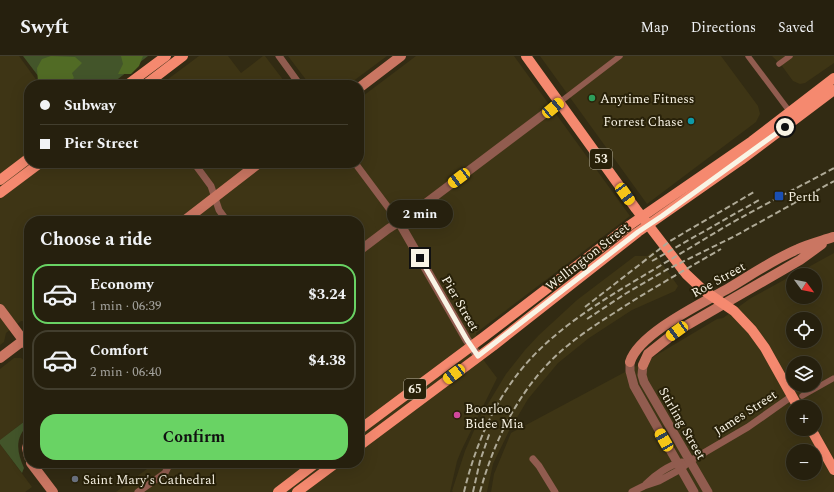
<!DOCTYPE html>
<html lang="en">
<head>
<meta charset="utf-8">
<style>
  :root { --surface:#26200e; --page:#2e2817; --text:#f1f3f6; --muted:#a4a39e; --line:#423e2e; --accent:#69d364 }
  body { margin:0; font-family:Spectral,serif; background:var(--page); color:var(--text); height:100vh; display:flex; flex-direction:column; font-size:15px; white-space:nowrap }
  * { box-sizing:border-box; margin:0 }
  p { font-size:13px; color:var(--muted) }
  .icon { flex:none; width:22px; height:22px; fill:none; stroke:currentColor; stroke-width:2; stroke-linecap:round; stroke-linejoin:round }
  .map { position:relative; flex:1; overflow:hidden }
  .details { position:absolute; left:24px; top:160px; width:340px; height:252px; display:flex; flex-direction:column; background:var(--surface); border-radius:16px; box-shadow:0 4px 16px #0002,0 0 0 1px var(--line) }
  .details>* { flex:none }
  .guide { position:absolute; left:24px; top:24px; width:340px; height:88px; border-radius:16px; box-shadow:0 4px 16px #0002,0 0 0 1px var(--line); display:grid; align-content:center; height:88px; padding:0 16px; background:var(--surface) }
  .needle { width:26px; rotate:122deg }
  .buttons { position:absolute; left:786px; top:212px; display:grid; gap:8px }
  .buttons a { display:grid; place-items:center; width:36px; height:36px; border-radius:50%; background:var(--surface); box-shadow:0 4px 16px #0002,0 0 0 1px var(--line); font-size:20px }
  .end { position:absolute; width:18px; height:18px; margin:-9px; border:5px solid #f9f4e5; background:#111; box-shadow:0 0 0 2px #111 }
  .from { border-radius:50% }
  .bubble { position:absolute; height:28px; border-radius:14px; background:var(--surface); box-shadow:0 4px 16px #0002,0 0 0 1px var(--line); font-size:13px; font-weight:700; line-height:28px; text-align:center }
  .car { position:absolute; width:12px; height:24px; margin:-12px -6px; border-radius:5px; box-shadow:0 0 3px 1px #0007; background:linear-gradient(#f5c518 24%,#345 0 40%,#f5c518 0 76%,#345 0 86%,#f5c518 0) }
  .guide b { display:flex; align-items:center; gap:14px; height:38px; font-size:15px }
  .guide b+b { border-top:1px solid var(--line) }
  .guide i { width:10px; height:10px; background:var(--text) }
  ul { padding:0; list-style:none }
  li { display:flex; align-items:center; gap:12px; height:60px; margin:0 8px 6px; padding:0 8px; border:2px solid var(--line); border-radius:16px }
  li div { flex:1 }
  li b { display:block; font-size:15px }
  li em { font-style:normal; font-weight:700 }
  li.on { border-color:var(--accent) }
  li>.icon { width:36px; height:36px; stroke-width:1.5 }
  h2 { padding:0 16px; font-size:18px; line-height:48px }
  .primary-button { display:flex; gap:8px; margin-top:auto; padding:8px 16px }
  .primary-button a { flex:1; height:46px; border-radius:16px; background:var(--accent); color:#111; font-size:16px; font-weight:700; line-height:46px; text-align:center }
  header { display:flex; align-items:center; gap:24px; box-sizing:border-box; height:56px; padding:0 20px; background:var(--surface); border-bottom:1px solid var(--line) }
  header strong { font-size:19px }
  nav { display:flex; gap:22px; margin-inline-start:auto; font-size:14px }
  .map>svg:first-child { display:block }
  .built { fill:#3e3515; fill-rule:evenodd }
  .green { fill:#43552a }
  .forest { fill:#516b25 }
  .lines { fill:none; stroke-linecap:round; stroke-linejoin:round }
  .pedestrian { stroke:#915c4f; stroke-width:5.5 }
  .minor { stroke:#915c4f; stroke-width:7 }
  .tertiary { stroke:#915c4f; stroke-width:9 }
  .secondary { stroke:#ca7662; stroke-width:10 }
  .primary { stroke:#f5896f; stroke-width:10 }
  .rail { stroke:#afaa97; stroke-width:2; stroke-dasharray:6 3; stroke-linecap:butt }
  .route { stroke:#f9f4e5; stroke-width:5 }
  .leisure-dot { fill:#2e9e5b; stroke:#282109; stroke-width:1.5 }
  .culture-dot { fill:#0f9aa8; stroke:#282109; stroke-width:1.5 }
  .transit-dot { fill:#1a4fb4; stroke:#282109; stroke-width:1.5 }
  .hotel-dot { fill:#d1479c; stroke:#282109; stroke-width:1.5 }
  .worship-dot { fill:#6b7280; stroke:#282109; stroke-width:1.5 }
  .labels { text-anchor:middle; stroke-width:4; stroke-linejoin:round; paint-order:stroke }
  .shield { fill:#282109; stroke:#bab5a3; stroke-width:1 }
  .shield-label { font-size:12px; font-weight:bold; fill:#f9f4e5 }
  .poi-label { font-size:13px; fill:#f9f4e5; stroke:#282109; text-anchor:start }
  .street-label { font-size:13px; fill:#f9f4e5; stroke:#282109 }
</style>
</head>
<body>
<header>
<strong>Swyft</strong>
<nav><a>Map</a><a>Directions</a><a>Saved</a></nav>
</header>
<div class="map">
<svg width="834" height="436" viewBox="0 0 834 436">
  <rect width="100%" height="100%" fill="#322b13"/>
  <path class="built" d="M0,0H19L40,29H29V107H359V43L416,0H514L630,160L476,277L482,302L497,322L462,393L457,405L450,436H116L155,407H359V165H29V266L21,265L6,277L4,286L0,289Z
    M199,0H228L241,17L263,0H265L287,29H160Z
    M288,0H387L348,29H310Z
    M540,0H721L758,50L760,58L756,66L647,148Z
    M772,0H834V7L805,27L800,28L793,25L782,10Z
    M653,195L678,230L675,235L632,254L589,282L558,307L528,343L509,375L493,408L487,436H453L452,435L465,395L480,361L506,318L525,294L539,279L577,244L635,200H647Z
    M834,197V436H491L494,418L511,377L655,300L717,263L723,262L751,242L793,219V241H815V219H794ZM793,263H815V285H793ZM793,307H815V329H793ZM793,351H815V373H793ZM793,395H815V417H793Z
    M14,302H21L29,308V362L0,384V313Z
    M0,388L32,431L25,436H0Z"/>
  <path class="green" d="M23,0H148L110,29H45Z
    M29,362V368C14,382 17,396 24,412L22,417L0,388V384Z"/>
  <path class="forest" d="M51,0L75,1L82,7L72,17L74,22L70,25L75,29H39L38,26L37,12L42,3Z
    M121,0H143L139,10L131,18H118L123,8Z"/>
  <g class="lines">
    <path class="pedestrian" d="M748,0L787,52
      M779,8L790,0
      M560,46L620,0
      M802,340L834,322"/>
    <path class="minor" d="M279,0L300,29
      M194,107L211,130L219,154L227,165
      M355,107L399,166
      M533,403L539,410L555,436
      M646,428C655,419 669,409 682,406
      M138,436L165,417L170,407
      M632,436L644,430L659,425L681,413L690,405L748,371L792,340"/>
    <path class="tertiary" d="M399,166L467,284L478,300
      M359,195L388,173L414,156L560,46
      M630,306V315L634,330L694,436
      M643,309L642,319L644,326L708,436"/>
    <path class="secondary" d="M359,32L401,0
      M184,165L259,107
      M0,253L29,292
      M0,302L29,280
      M630,306C639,277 703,247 729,232C751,219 774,203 798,193C809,188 821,185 833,181
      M643,309L648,298L677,275L800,204L822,188
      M29,385L27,392L29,401
      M31,407L53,436"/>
    <path class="primary" d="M526,0L636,153L686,218L703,234L734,255L752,274L765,292L798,351
      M127,29L166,0
      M145,29L183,0
      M0,124L29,102
      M0,137L40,107
      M811,373L834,414
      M359,374L485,280L630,169L752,85L834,22
      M359,390L493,290L638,176L741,104L834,34
      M278,436L316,407
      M297,436L336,407"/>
    <path class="rail" d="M652,205L759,144
      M585,251L670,185L754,136
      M587,263L625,238L666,214L735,180L834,125
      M464,436C475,390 494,345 525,309C562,266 615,237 663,208C685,195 706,182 728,169C763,149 799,131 834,112
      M473,436L480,405L490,376
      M480,436C494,384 520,332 560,296C577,281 595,269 614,257C649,234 685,214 721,193"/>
  </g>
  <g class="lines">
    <path class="route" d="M420,202L467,284L478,300L638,176L662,160L785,71"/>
  </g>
  <circle class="leisure-dot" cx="592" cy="42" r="4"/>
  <circle class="culture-dot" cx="691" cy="65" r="4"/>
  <rect class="transit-dot" x="774" y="135" width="10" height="10" rx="2"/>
  <circle class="hotel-dot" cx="457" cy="359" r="4"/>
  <circle class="worship-dot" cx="75" cy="423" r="4"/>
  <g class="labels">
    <g class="shield">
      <rect x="590" y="93" width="22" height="20" rx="3"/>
      <rect x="404" y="323" width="22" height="20" rx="3"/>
    </g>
    <g class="shield-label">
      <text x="601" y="107">53</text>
      <text x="415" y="337">65</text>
    </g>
    <g class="poi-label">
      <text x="600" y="47">Anytime Fitness</text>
      <text x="683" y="70" text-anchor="end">Forrest Chase</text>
      <text x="788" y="145">Perth</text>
      <text x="465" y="357">Boorloo<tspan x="465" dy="15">Bidee Mia</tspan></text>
      <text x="83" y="428">Saint Mary's Cathedral</text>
    </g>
    <g class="street-label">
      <text transform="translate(587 200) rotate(-38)" y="5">Wellington Street</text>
      <text transform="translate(718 223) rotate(-29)" y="5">Roe Street</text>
      <text transform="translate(461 247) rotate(60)" y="5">Pier Street</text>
      <text transform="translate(745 356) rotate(-33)" y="5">James Street</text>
      <text transform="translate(683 367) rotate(60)" y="5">Stirling Street</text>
    </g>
  </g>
</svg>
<div class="buttons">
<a><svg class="needle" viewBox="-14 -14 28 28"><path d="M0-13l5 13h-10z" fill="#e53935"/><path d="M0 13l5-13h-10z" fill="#a4a39e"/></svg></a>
<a><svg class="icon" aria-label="locate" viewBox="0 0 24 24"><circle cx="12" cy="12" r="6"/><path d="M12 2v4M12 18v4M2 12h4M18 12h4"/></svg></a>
<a><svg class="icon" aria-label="layers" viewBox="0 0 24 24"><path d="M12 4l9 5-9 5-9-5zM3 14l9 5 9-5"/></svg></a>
<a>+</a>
<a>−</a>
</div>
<i class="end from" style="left:785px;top:71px"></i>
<i class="end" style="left:420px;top:202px"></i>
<div class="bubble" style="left:387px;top:144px;width:66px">2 min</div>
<i class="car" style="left:553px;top:52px;rotate:50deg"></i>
<i class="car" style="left:459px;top:122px;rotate:233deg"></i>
<i class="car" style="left:625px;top:138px;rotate:144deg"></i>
<i class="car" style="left:677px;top:275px;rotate:234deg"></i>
<i class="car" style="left:454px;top:318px;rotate:233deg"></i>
<i class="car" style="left:664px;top:384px;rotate:330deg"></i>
<div class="guide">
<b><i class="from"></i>Subway</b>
<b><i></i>Pier Street</b>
</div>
<section class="details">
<h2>Choose a ride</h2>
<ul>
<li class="on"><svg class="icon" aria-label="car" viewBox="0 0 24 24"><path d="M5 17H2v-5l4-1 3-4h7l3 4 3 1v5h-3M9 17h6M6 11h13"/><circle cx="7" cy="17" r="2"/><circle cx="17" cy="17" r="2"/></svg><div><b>Economy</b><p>1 min · 06:39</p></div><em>$3.24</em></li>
<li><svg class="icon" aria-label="car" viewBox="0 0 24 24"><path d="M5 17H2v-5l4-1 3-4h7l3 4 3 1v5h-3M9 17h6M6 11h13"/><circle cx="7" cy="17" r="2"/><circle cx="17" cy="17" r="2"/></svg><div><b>Comfort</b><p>2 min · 06:40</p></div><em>$4.38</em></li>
</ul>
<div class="primary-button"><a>Confirm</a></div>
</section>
</div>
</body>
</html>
